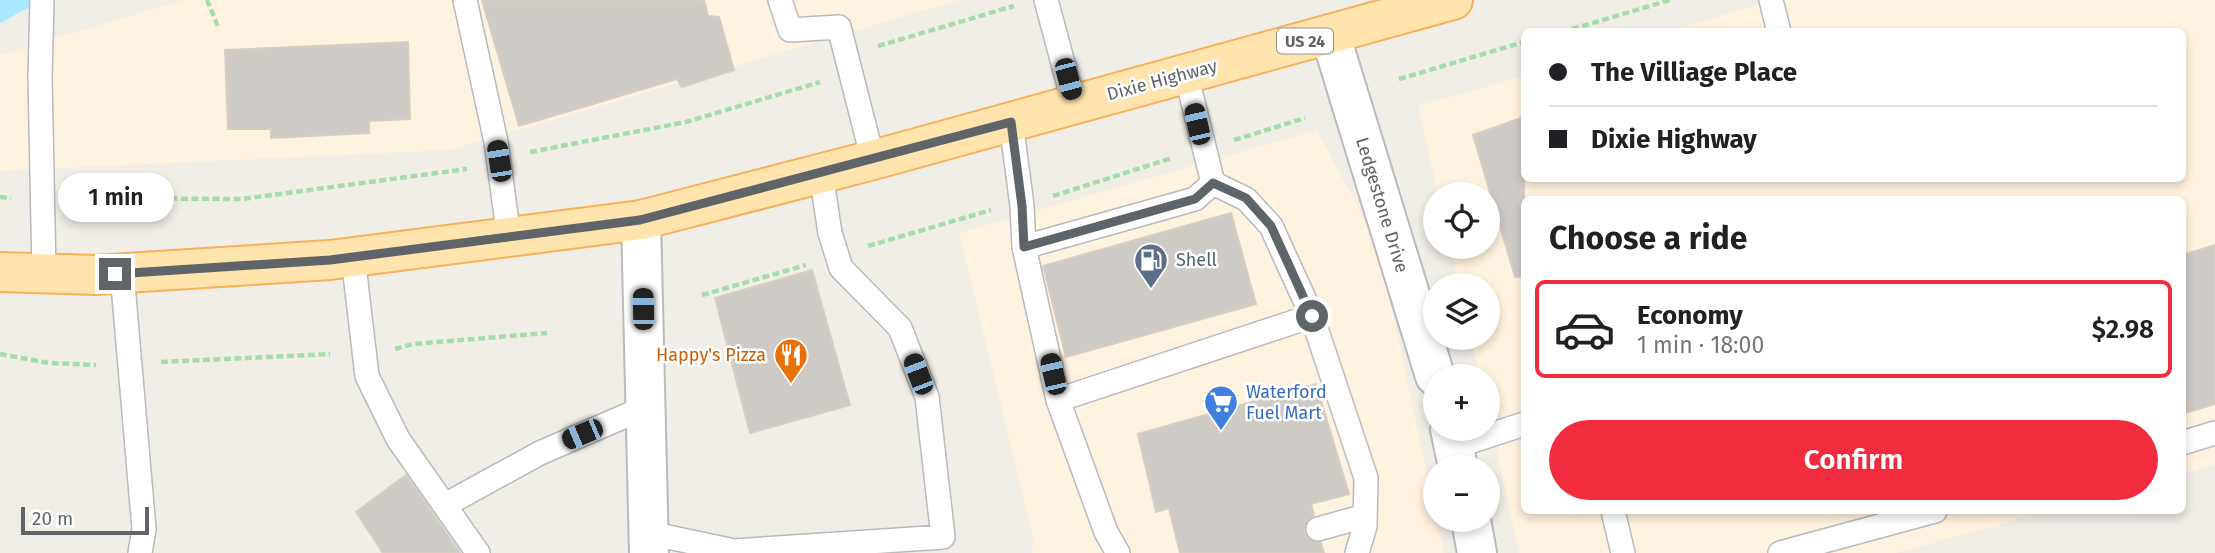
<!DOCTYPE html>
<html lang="en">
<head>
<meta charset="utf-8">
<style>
  :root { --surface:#fff; --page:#f6f6f6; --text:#202124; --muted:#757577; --line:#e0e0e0; --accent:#f22c3f }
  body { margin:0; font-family:"Fira Sans",sans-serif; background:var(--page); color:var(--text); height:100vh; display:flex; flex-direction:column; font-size:26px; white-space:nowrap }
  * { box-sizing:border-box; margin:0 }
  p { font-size:23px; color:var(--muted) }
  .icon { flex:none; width:38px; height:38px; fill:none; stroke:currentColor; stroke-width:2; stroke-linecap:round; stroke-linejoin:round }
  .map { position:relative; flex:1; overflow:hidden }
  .details { position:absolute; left:1521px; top:196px; width:665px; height:318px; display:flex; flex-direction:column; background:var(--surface); border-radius:10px; box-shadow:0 4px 10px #0003 }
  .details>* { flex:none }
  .top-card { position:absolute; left:1521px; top:28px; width:665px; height:154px; border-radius:10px; box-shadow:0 4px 10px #0003; display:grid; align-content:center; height:154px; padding:0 28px; background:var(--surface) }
  .buttons { position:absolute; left:1423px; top:182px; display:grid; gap:14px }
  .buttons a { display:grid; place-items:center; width:77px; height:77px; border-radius:50%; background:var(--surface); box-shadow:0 4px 10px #0003; font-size:35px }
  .scale { position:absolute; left:21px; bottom:18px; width:128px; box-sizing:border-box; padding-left:7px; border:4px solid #5e6468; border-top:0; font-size:19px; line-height:24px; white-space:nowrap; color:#5e6468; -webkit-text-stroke:5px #fff; paint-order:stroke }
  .end { position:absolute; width:32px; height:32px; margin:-16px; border:9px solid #5e6468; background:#fff; box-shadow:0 0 0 4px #fff }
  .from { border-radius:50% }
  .bubble { position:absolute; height:49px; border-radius:24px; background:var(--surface); box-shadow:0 4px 10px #0003; font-size:23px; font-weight:600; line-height:49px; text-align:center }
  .car { position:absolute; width:21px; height:42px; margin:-21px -10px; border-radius:9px; box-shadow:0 0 5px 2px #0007; background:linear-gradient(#222 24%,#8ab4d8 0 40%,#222 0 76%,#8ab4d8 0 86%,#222 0) }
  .top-card b { display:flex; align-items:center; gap:24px; height:66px; font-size:26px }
  .top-card b+b { border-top:2px solid var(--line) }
  .top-card i { width:18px; height:18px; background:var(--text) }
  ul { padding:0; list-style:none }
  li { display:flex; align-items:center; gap:21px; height:98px; margin:0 14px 10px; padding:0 14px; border:4px solid transparent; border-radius:10px }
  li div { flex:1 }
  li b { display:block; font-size:26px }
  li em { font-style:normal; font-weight:600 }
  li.current { border-color:var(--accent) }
  li>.icon { width:63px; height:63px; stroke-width:1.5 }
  h2 { padding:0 28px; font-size:32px; line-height:84px }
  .cta { display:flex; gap:14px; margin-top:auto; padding:14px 28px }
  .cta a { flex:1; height:80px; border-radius:42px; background:var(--accent); color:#fff; font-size:28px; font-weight:600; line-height:80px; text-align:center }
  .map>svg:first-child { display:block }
  .commercial { fill:#fff2de }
  .water { fill:#a9e8ff }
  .building { fill:#cecac6; stroke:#d6cec5; stroke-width:2 }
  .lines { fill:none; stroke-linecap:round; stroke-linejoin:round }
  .service-casing { stroke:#b7babe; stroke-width:26 }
  .minor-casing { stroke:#b7babe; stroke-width:42 }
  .tertiary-casing { stroke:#b7babe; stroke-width:42 }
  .primary-casing { stroke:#f8b059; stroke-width:42 }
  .path { stroke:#a5dcaa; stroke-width:4.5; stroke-dasharray:7 3.5; stroke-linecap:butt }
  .service { stroke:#fff; stroke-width:23 }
  .minor { stroke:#fff; stroke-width:38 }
  .tertiary { stroke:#fff; stroke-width:38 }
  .primary { stroke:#ffe4ae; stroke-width:38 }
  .route { stroke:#5e6468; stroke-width:9 }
  .labels { text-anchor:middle; stroke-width:5; stroke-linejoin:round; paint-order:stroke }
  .shield { fill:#fff; stroke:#8e9295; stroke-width:2 }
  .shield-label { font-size:16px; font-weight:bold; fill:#5e6468 }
  .street-label { font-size:18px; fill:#5e6468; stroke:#fff }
  .service-label { font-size:18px; fill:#4e5e75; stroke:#fff; text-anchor:start }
  .food-label { font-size:18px; fill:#c56008; stroke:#fff; text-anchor:end }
  .shop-label { font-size:18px; fill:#366cbe; stroke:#fff; text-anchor:start }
</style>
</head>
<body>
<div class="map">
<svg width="2215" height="553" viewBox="0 0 2215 553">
  <rect width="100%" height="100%" fill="#f1ede7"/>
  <path class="commercial" d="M183,0H960L450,150L0,171V55Z
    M1773,0H2215V465L2182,474V200H1524V511H2049L1896,553H1519L1488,412V376H1479L1471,338H1488V285H1459L1450,247H1488V194H1438L1418,106L1524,76V178H2182V32L1669,31Z
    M1317,130L1378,245L1444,553H1032L1033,537L959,233Z"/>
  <path class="water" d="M0,0H43L0,23Z"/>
  <path class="building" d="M482,0H704L708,16L719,17L734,70L682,87L677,79L519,126Z
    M408,42L410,119L369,121V133L271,138V129H228L225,50Z
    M1524,117V276L1515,277L1473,135Z
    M1231,213L1256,304L1066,357L1043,266Z
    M2215,245V404L2182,414V255Z
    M812,270L850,405L750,433L715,298Z
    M1316,384L1349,494L1311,504L1314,515L1308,520L1304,532L1309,539L1321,543L1324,553H1180L1169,508L1156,512L1138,434Z
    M406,475L447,534L460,553H383L356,512Z"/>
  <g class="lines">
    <g class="service-casing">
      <path id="service" d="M42,0L40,77L44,273
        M465,0L496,142L509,237
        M780,0L790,30L839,27L873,160
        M1046,0L1074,104
        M1771,0L1779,32
        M1186,74L1213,183L1246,199L1271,226L1312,316L1366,478L1365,526L1357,553
        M1011,122L1022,206L1024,247L1058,400L1106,532L1118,553
        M1024,247L1195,199L1213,183
        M353,257L367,376L398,439L478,553
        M122,273L144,529L140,553
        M1058,400L1312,316
        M2182,443L2215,433
        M1454,447L1524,424
        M445,505L540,453L646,407
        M1613,511L1623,553
        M1318,529L1365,516
        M649,533L734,551L943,537L927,397L900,328L841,268L830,233L821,174
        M1780,553L1935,511"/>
    </g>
    <g class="minor-casing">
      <path id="minor" d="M1330,34L1435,376
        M1450,429L1458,467
        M1471,520L1477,553"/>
    </g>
    <g class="tertiary-casing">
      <path id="tertiary" d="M641,220L649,553"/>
    </g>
    <g class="primary-casing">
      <path id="primary" d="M0,272L95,275L330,260L641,220L873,160L1453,0"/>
    </g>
    <path class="path" d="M207,0L219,29
      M1562,32L1670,0
      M878,46L1014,6
      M1399,79L1524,42
      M1234,140L1305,118
      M530,152L686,122L820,82
      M1053,196L1172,158
      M0,197L11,198
      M76,198L242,199L467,169
      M868,246L991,210
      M702,295L806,265
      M395,349L413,344L547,333
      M0,354L49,363L96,365
      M161,362L330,354"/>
    <use href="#service" class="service"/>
    <use href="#minor" class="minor"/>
    <use href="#tertiary" class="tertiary"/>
    <use href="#primary" class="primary"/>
  </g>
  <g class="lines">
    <path class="route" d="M115,274L330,260L640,220L1011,122L1022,206L1024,247L1195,199L1213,183L1246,198L1271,226L1312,316"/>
  </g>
  <defs>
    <g id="fuel-pin" transform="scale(1.75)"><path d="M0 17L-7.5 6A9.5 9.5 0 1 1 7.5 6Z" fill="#5c6f8a" stroke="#fff"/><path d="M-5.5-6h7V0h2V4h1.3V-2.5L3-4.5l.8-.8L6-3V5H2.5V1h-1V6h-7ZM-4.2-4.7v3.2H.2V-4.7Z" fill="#fff"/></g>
    <g id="restaurant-pin" transform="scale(1.75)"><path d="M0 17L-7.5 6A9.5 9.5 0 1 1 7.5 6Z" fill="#e8710a" stroke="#fff"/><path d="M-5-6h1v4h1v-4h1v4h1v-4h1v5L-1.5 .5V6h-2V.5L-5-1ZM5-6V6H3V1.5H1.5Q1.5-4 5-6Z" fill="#fff"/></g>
    <g id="supermarket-pin" transform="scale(1.75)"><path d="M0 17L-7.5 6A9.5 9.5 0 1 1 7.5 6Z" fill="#3f7fe0" stroke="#fff"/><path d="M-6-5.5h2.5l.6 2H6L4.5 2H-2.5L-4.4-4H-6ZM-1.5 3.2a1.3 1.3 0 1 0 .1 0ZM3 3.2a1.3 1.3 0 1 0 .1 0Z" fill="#fff"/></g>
  </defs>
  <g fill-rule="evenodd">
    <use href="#fuel-pin" x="1151" y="260"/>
    <use href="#restaurant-pin" x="791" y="355"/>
    <use href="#supermarket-pin" x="1221" y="402"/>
  </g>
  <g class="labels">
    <rect class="shield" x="1277" y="28.5" width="56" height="25" rx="5"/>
    <g class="shield-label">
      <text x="1305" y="47">US 24</text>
    </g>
    <g class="street-label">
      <text transform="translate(1162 80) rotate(-15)" y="6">Dixie Highway</text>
      <text transform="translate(1382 205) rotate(73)" y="6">Ledgestone Drive</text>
    </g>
    <g class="service-label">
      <text x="1176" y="266">Shell</text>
    </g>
    <g class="food-label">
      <text x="766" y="361">Happy's Pizza</text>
    </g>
    <g class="shop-label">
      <text x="1246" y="398">Waterford<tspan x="1246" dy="21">Fuel Mart</tspan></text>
    </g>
  </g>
</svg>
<div class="buttons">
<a><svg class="icon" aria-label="locate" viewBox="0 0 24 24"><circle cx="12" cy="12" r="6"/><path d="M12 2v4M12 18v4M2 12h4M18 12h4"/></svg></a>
<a><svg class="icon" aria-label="layers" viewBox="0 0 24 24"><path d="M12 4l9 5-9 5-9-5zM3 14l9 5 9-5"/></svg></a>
<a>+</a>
<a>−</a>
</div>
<div class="scale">20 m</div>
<i class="end from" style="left:1312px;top:316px"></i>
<i class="end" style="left:115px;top:274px"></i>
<div class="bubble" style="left:58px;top:173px;width:116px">1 min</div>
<i class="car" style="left:1068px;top:79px;rotate:165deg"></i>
<i class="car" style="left:1197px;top:124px;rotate:347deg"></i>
<i class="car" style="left:499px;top:161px;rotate:351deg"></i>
<i class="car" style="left:643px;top:309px;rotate:359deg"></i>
<i class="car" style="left:918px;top:374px;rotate:339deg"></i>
<i class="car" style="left:1053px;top:374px;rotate:347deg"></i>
<i class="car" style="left:582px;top:434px;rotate:247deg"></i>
<div class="top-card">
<b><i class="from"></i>The Villiage Place</b>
<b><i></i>Dixie Highway</b>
</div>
<section class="details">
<h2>Choose a ride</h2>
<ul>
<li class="current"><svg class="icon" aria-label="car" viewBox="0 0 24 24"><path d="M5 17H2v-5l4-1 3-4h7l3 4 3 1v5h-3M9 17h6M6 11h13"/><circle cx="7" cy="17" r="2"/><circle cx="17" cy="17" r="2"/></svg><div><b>Economy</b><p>1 min · 18:00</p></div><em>$2.98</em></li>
</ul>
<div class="cta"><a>Confirm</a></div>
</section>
</div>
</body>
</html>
